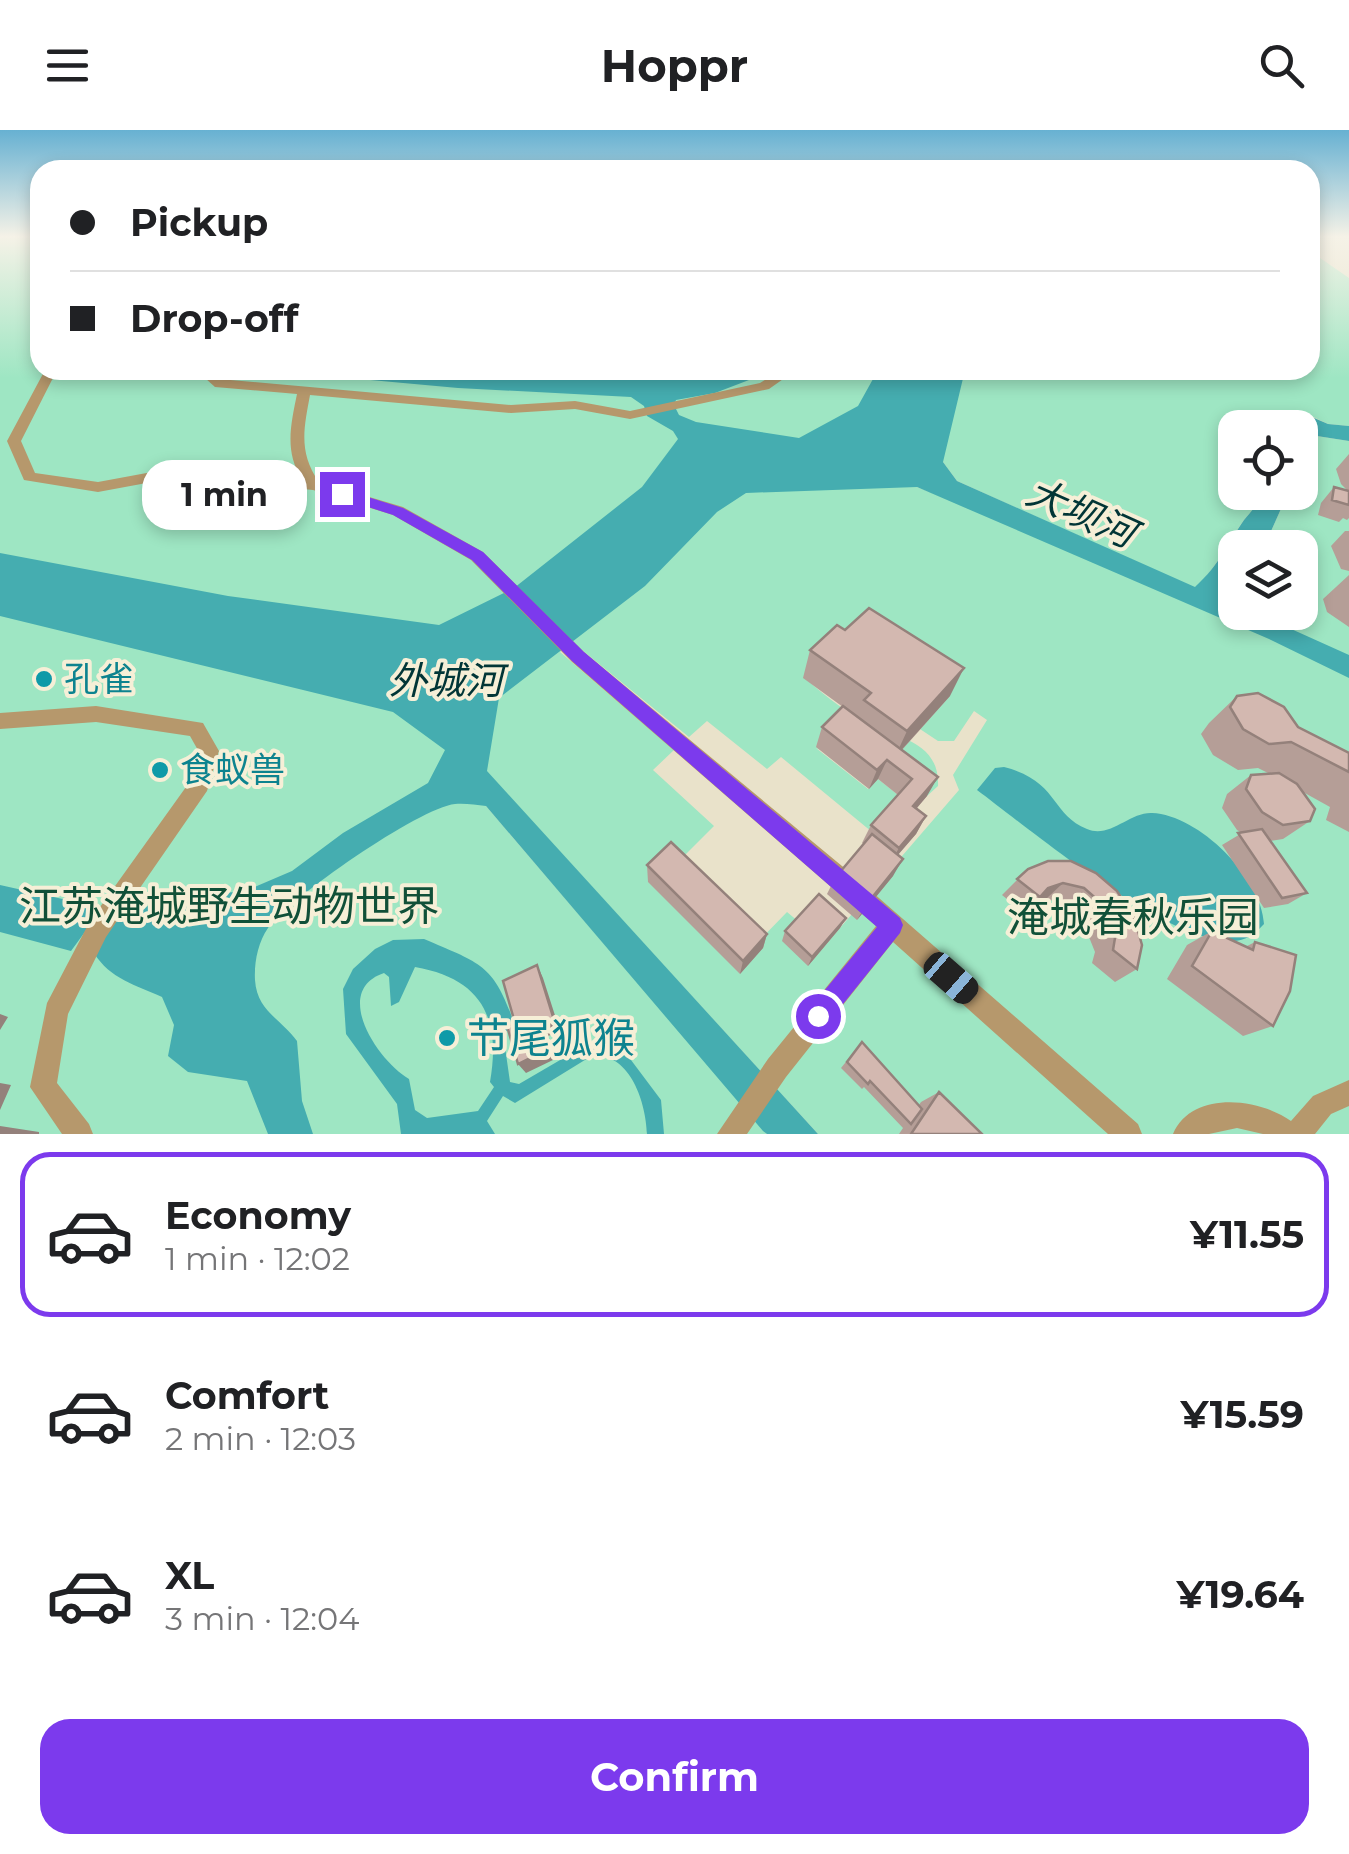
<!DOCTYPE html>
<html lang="en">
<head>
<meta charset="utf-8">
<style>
  :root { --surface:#fff; --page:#f6f6f6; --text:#202124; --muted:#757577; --line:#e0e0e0; --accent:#7c3aed }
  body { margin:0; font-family:Montserrat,"Noto Sans SC",sans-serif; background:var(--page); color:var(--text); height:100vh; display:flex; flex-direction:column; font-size:38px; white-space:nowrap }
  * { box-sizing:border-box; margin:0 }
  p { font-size:32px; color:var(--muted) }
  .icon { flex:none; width:55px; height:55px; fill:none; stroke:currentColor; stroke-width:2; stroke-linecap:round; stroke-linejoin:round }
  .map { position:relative; height:1004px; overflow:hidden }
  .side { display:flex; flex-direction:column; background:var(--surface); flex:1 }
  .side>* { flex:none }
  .top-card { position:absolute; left:30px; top:30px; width:1290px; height:220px; border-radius:30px; box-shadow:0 5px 15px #0003; display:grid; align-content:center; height:220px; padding:0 40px; background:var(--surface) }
  .fabs { position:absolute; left:1218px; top:280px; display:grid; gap:20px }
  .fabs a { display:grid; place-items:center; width:100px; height:100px; border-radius:20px; background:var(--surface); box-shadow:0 5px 15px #0003; font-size:50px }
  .end { position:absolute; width:45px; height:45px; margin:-22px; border:12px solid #7c3aed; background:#fff; box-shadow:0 0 0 5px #fff }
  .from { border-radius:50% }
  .bubble { position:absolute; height:70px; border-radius:30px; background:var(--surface); box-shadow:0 5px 15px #0003; font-size:32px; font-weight:700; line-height:70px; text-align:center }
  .car { position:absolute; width:30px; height:60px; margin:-30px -15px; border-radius:12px; box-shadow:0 0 8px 2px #0007; background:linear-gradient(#222 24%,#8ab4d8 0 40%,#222 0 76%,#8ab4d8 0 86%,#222 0) }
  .top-card b { display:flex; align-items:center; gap:35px; height:95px; font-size:38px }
  .top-card b+b { border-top:2px solid var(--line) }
  .top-card i { width:25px; height:25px; background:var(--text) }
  ul { padding:18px 0 0; list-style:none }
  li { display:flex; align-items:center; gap:30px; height:165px; margin:0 20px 15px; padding:0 20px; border:5px solid transparent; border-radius:30px }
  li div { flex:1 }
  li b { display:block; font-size:38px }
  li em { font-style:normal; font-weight:700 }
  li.current { border-color:var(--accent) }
  li>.icon { width:90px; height:90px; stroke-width:1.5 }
  .button { display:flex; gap:20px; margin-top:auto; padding:20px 40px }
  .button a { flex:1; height:115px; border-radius:30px; background:var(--accent); color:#fff; font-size:40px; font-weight:700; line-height:115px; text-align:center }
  header { display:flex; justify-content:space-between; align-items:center; height:130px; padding:0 40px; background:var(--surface); font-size:45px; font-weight:700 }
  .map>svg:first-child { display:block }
  .green { fill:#9ee6c3; fill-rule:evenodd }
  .water { fill:#45adb0; fill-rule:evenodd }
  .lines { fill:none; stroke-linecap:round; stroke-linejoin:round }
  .minor { fill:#b6986c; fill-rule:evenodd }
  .wall { fill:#b59e97 }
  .shaded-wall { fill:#94817b }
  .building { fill:#d3b8b0; stroke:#94817b; stroke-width:2.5 }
  .route { fill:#7c3aed }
  .culture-dot { fill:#0f9aa8; stroke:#f6efd7; stroke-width:4 }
  .labels { text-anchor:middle; stroke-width:8; stroke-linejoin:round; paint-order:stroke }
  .culture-label { font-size:35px; fill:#0d838f; stroke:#f6efd7; text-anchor:start }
  .water-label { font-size:38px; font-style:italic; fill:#013536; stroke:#f6efd7 }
  .near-park-label { font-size:42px; fill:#115038; stroke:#f6efd7 }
  .near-culture-label { font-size:42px; fill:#0d838f; stroke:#f6efd7; text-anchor:start }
</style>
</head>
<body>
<header><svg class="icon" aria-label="menu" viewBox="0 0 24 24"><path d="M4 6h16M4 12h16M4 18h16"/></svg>Hoppr<svg class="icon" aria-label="search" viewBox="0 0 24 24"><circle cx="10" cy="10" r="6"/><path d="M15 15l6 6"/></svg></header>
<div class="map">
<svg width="1349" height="1004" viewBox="0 0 1349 1004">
  <rect width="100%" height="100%" fill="#e9e2ca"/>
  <path class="green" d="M0,107H40V240H1310V121L1349,148V296L1328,294L1307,284L1276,297L1235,298V362L1262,363C1258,375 1252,380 1244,390C1225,416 1220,434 1195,458L957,351L943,332L917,357L1235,482H1300V418L1264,417L1288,363L1300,362V327L1306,310L1317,306L1349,311V1004H818L487,642V626L486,676L767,1004H0ZM572,512L689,607L707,591L767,639L781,627L872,702L902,668L878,649L868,659L816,618L927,666L938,656C940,609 893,608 861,590C842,579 820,562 804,547L949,567L920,599L938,611H954L974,581L987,590L953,645L959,660L808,835L799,792L787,782L757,813L676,734L714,696L653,640L674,620L560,522Z"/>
  <path class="water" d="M261,240H775L715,263L676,270L674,275L679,285L696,292L799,308L858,276L878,240H965L943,332L957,351L1195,457C1221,433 1225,417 1244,390C1252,380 1258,375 1262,363H1288L1264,417L1235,418V482L1265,483L1289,498L1349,525V548L1269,509L917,357L746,363L717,382L645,456L499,568L487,641L818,1004H767L763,1001L486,676C476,675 465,673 455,674C419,678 289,768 268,798C258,812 254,833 255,850C257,881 280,888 297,911L302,971L313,1004H268L247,951L188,942L168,926L174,895L162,867C136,855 110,849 94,823L117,787L137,786L154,770L170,764L243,762L292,741L343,703L428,653L445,620L393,582L0,486V423L228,466L439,495L514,458L642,357L678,309L673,301L647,286L644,276L631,267L458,258Z
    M1298,281L1328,294L1349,296V311L1317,306L1306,310L1300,327V298L1276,297L1281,288Z
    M1004,637C1059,651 1050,684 1087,699C1110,709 1129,682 1152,683C1199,685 1262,748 1264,794C1255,804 1246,811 1232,811C1166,813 1032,701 977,660L995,638Z
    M0,755L67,770L98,784L71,821L0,802Z
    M424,809C482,834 494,834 515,896L503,903L510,952L519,954L591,912L603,908L616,910L661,970L664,1004H647C646,973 631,924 593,925L515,973L503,966L487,991L495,1004H401L397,974L346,904L343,859L353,839L375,819L393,810ZM415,837C483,849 501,889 490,952L494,957L478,981L427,988L415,980L409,949C378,931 331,861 384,843L389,847L391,876L399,872Z"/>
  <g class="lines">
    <path class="minor" d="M45,240H57L21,311L35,343L98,352L179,337L302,349C284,322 291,294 297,264L215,257L196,240H209L219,249L511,275L575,271L630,281L760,253L781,240H796L769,259L630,289L575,279L511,283L310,265C304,298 298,322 319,352L403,377L483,422L584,522L848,741L1138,994L1142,1004H1108L893,812L786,947L747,1004H717L768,929L876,796L572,532L471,430L393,385L313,360L179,347L98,362L24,350L7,311Z
      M96,576L203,593L219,621L207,661L106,807L68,884L57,953L89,994L93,1004H62L30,957L47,873L90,791L191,650L199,622L190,606L96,592L0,599V583Z
      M1349,950V976L1331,984L1315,1004H1263L1237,998L1209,1004H1173C1192,960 1259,968 1291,991L1313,966Z"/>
  </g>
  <path class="wall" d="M1349,324V388L1347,390L1343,388L1339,392L1318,385L1321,373L1334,357L1348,361L1341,354L1336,339Z
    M1345,401H1349V441L1341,439L1331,416Z
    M1349,445V497L1327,482L1323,469Z
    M810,520L950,566L902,620L927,666L917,678L926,686L916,704L898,725L893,746L857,790L827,764L835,748L864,714L862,713L871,695L898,665L878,649L869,659L816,617L822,597L843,577L803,548Z
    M1237,566L1349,623V702L1326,690L1330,677L1303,662L1310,691L1283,709L1270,711L1307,763L1288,774L1264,778L1222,715L1242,703L1237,700L1222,678L1227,664L1251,645L1270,644L1258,638L1238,640L1213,625L1201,604L1209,593Z
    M647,735L767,804L763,818L740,844L648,752Z
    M1028,739L1096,743L1137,839L1115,852L1092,833L1095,822L1081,787L1065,774L1046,769L1033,773L1023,782L1002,765Z
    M846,788L840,798L808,836L782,811L785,801Z
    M1212,801L1245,817L1255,812L1273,896L1243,906L1167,849L1187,815Z
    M862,912L919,975L921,972L939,962L982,1004H899L903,998L864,957L862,959L841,938Z"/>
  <path class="shaded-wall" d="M964,538L950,566L895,627L907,601Z
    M887,630L878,649L869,659L877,640Z
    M938,647L927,666L903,694L913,676Z
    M926,686L916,704L889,735L899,718Z
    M903,729L893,746L857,790L866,775Z
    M1063,753L1046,769L1033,773L1048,758Z
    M846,788L840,798L808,836L812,827Z
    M767,804L763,818L740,844L743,831Z
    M537,835L543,848L560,901L546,907L553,930L526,943L518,934L539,897Z
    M0,884L8,887L0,900Z
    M0,953L11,955L0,980Z
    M0,996L39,1002V1004H0Z"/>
  <path class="building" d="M1334,357L1349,361V375L1332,370Z
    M869,478L964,538L907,601L864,570L871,563L810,520L837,495L845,500Z
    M1258,563L1284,577L1298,597L1349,623V642L1291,612L1269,614L1243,599L1230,577L1237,566Z
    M843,576L938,647L913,676L926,686L899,718L871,695L912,649L887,630L877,640L822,597Z
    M1279,643L1297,654L1315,679L1310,691L1283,695L1262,682L1246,659L1251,645Z
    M1262,699L1307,763L1282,768L1238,703Z
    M872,704L903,729L866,775L835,748Z
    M671,712L767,804L743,831L647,735Z
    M1048,731H1071L1096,743L1117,761L1134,787L1142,815L1137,839L1113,820L1115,808L1100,772L1084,758L1063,753L1048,758L1040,767L1017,749L1028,739Z
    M819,764L846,788L812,827L785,801Z
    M1212,801L1253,820L1255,812L1296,825L1290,861L1273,896L1192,836Z
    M537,835L554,890L539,897L546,920L518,934L507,896L515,893L503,851Z
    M862,912L922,979L911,994L870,951L868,954L847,932Z
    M939,962L982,1004H911Z"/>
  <linearGradient id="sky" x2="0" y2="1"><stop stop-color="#67b1d2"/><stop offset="0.43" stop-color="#f5f2e7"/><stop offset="1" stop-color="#f5f2e7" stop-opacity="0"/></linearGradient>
  <rect width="1349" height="248" fill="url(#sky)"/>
  <path class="route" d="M342,359L403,378L483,422L584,522L900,788L903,795L900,803L827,894L818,898L810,894L807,886L810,878L877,797L572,531L472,430L393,385L337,367V360Z"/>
  <g class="culture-dot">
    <circle cx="44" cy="549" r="10"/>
    <circle cx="160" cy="640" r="10"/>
    <circle cx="447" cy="908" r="10"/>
  </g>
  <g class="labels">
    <g class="culture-label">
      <text x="64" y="561">孔雀</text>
      <text x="180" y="652">食蚁兽</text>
    </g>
    <g class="water-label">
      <text transform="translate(1081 383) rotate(24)" y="13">大坝河</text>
      <text x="446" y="564">外城河</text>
    </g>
    <g class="near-park-label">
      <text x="229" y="791">江苏淹城野生动物世界</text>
      <text x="1133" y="802">淹城春秋乐园</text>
    </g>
    <g class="near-culture-label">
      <text x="467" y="923">节尾狐猴</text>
    </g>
  </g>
</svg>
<div class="fabs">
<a><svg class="icon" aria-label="locate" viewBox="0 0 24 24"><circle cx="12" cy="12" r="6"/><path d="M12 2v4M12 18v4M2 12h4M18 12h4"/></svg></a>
<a><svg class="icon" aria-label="layers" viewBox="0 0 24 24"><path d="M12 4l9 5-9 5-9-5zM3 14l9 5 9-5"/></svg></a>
</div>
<i class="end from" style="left:818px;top:886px"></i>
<i class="end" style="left:342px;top:364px"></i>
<div class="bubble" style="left:142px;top:330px;width:165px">1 min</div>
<i class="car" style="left:951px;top:848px;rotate:131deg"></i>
<div class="top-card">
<b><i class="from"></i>Pickup</b>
<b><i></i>Drop-off</b>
</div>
</div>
<section class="side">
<ul>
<li class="current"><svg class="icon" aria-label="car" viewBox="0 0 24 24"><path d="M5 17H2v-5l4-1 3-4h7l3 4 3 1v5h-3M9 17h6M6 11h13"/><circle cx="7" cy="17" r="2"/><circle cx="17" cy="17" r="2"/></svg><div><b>Economy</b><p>1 min · 12:02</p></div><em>¥11.55</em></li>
<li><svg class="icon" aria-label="car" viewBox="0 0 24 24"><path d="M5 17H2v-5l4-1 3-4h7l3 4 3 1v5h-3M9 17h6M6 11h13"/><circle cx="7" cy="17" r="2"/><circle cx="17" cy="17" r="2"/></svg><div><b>Comfort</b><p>2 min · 12:03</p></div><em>¥15.59</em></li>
<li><svg class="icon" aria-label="car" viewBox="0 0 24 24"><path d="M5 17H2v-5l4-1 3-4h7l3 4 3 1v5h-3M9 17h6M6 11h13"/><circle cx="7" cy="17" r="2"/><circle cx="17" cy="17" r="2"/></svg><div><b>XL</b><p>3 min · 12:04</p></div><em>¥19.64</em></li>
</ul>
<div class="button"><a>Confirm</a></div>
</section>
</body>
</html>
